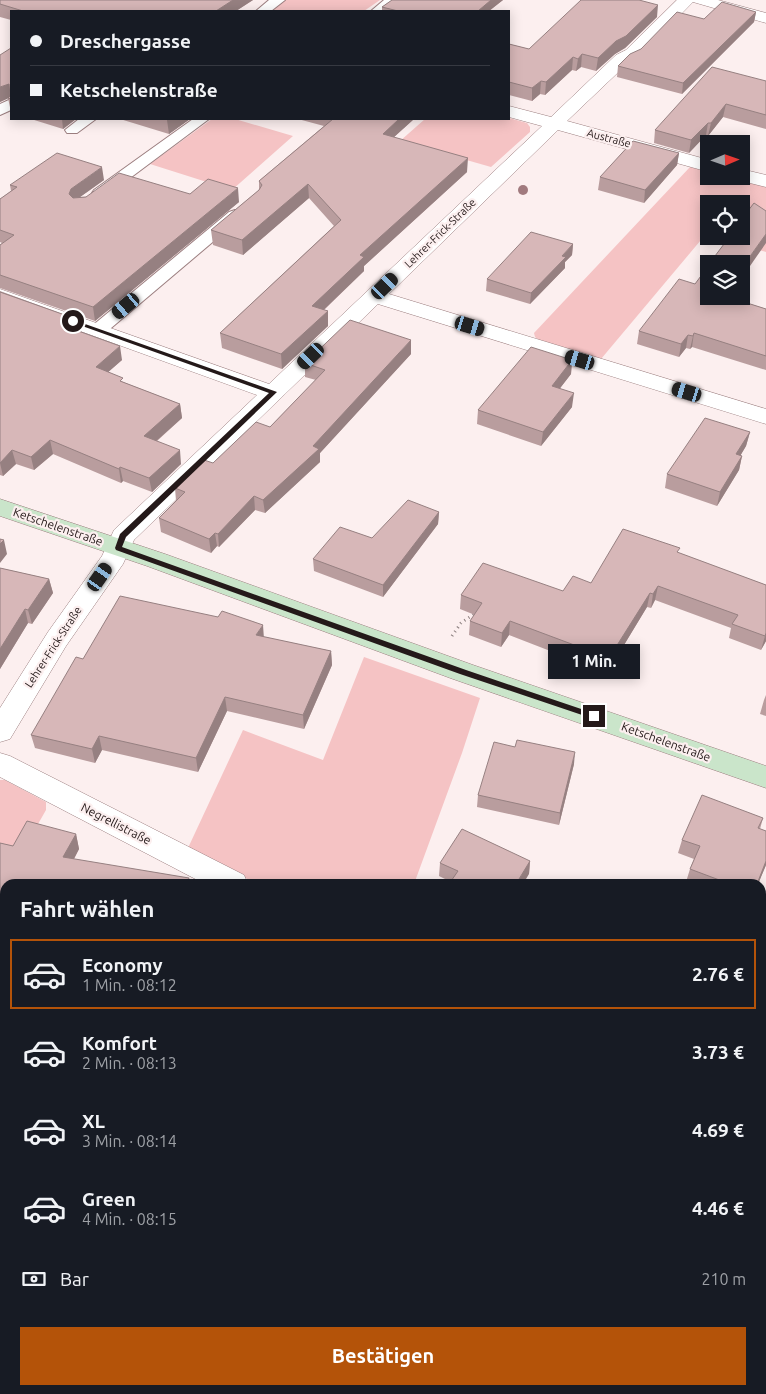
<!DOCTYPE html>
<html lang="de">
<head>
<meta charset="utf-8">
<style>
  :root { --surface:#171b24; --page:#242831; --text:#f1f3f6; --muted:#9ea1a6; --line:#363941; --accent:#b45309 }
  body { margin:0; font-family:Ubuntu,sans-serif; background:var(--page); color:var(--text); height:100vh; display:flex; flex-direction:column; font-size:19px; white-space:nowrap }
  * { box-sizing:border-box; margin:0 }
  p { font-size:16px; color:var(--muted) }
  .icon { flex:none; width:28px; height:28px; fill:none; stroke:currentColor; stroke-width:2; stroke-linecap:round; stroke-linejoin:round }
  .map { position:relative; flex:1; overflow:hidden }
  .details { position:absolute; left:0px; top:879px; width:766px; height:516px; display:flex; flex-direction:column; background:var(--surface); border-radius:15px 15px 0 0; box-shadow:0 2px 12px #0003 }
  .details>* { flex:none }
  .banner { position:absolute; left:10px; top:10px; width:500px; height:110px; border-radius:0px; box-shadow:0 2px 12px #0003; display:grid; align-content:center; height:110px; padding:0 20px; background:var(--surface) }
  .needle { width:32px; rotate:88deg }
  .controls { position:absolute; left:700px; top:135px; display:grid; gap:10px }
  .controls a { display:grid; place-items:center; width:50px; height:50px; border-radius:0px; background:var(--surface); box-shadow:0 2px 12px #0003; font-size:25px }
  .end { position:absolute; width:22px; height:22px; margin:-11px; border:6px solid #241919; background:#fff; box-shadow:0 0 0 2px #fff }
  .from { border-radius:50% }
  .bubble { position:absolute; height:35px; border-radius:0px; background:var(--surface); box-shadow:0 2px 12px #0003; font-size:16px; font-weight:600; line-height:35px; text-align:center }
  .car { position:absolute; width:15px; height:30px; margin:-15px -8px; border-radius:6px; box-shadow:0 0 4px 1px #0007; background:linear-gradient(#222 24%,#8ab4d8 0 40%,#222 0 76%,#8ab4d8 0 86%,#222 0) }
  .banner b { display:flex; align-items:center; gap:18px; height:48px; font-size:19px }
  .banner b+b { border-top:1px solid var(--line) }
  .banner i { width:12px; height:12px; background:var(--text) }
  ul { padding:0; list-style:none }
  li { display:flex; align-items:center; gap:15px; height:70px; margin:0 10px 8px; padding:0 10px; border:2px solid transparent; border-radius:0px }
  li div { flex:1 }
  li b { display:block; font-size:19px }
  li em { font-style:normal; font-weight:600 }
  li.active { border-color:var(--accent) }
  li>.icon { width:45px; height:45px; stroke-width:1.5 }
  h2 { padding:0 20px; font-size:22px; line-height:60px }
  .pay { display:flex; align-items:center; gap:12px; height:55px; padding:0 20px; font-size:19px }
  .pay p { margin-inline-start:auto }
  .cta { display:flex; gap:10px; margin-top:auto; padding:10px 20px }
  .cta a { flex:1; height:58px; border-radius:0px; background:var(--accent); color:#fff; font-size:20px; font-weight:600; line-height:58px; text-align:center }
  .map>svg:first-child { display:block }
  .green { fill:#f5c3c4 }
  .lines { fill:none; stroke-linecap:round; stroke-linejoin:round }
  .service-casing { stroke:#9c7f80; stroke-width:2 }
  .minor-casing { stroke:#9c7f80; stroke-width:1 }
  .secondary-casing { stroke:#9c7f80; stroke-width:1 }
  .path-far1 { stroke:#8a7e7e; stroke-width:3; stroke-dasharray:1 4; stroke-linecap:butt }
  .path { stroke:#8a7e7e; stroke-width:4; stroke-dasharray:2 5; stroke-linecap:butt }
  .service { fill:#fff; fill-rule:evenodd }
  .minor { fill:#fff; fill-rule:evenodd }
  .secondary { fill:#cae5ca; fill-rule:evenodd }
  .tree { fill:#a17a7e }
  .wall { fill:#b99d9e }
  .shaded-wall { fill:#968081 }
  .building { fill:#d7b7b8; stroke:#968081 }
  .route { fill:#241919 }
  .labels { text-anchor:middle; stroke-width:4.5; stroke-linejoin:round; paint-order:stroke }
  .far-street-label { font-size:11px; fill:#241919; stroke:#fcefef }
  .street-label { font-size:12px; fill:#241919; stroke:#fcefef }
</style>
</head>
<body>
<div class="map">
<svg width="766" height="1394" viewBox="0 0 766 1394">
  <rect width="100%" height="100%" fill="#fcefef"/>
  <path class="green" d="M284,0H380L364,11H269Z
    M509,118L527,123L530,127V132L491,167L400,141L425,119Z
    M212,119H235L293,136L232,190L150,164Z
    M690,167L709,172V176H725L766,187V252L713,236H741V204H709V235L706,234L601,359L539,340L535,337L534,333Z
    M364,657L480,698L462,753L414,884H257L188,848L243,730L323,760Z
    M0,780H5L46,802V810L17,861L0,857Z
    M575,1390H651L649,1394H575Z"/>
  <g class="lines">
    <g class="service-casing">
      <path id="service" d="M269,0H285L271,11H256Z
        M384,0H400L386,11H371Z
        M11,99V110L0,115V104Z
        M79,119H96L77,133H67L65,130Z
        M193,119H209L106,196H94L92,193L94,190Z
        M235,210L241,212L243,215L241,218L104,334L98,335L92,334L89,330L92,326L229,212Z"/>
    </g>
    <g class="minor-casing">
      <path id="minor" d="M677,0H718L766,13V23L693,2L638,58L628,63L567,121L709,160V172L558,130L389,294L766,409V424L378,304L134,540L123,564L66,646L10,739L0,742V708L48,632L102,556L114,530L257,395L0,302V289L269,384L542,126L509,117V106L551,117L616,55L626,50Z
        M741,169L766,175V187L734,179L732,176H741Z
        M0,753L10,756L244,875L248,884H205L0,777Z
        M761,1140L766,1141V1175L761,1173Z
        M0,1186L5,1188V1223L0,1221Z
        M224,1390H265L266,1394H225Z"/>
    </g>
    <g class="secondary-casing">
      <path id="secondary" d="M0,499L165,554L473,665L766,766V788L453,679L147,566L0,516Z"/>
    </g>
    <path class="path-far1" d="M452,636L461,623L474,614"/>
    <path class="path" d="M103,1394L106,1390"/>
    <use href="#service" class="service"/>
    <use href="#minor" class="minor"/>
    <use href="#secondary" class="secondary"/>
  </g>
  <circle class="tree" cx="523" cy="190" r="5"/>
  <path class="wall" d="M0,0H253L236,11H11V20L0,17Z
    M392,0H503L489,11H382V7Z
    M756,12L754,22L682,94L617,77L618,66L704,19Z
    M657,17L625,48L615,54L596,71L581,67L576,71L572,70L545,95L540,94L532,101L509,95V44L529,49Z
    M11,48V112L8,98L0,102Z
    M766,81V129L723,117L708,136L706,135L689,153L654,143L655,130Z
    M31,119H76L63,129Z
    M120,119H190L169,134Z
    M298,119H414L394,137L467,172L364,266V271L324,310L328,311V326L282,369L222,348L220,333L334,226L309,198L243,255L213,245L211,230L259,190V181L324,126Z
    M679,153L677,165L644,203L598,190L600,177Z
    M104,180L80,197L190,194L239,202L95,321L0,288V245L2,243L0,242V199L11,191L10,185Z
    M573,244L572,255L565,262V268L530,304L486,291L487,279Z
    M0,291L79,320L81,332L122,360L108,372L123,382L180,404L182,418L157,441L181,464L152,492L123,481L121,483L53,454L34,470L16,464L3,476L0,475Z
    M709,296H729L728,297L766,309V370L692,347L690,349L686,348L679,357L637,344L639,331Z
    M411,354L320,453V462L265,513L255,510L219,547L217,546L211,553L161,532L159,518L176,501L175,488L270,427L316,380L305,377V363Z
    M572,360L571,374L560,388L572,407L541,446L477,424L478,410Z
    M750,432L746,446L740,456H742L739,470L717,506L665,488L667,474Z
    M439,512L438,524L383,597L314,571L313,559L372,538Z
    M678,553L766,585V641L761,650L729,638L731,628L655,600L651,608L647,607L607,673L509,635L501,647L469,635L470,621L475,615L460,609L461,595L563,591L591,583Z
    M0,568L49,579L53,593L32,624L28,623L0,669Z
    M264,637L331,651L332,665L304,729L227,711L198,772L102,750L95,763L35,748L31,735L83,659Z
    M766,695V716L760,714L764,700Z
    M574,764L559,825L477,807L478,795Z
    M763,818L760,829L766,831V865L758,884H691L686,882L690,869L694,859L678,853L682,840Z
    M76,834L79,849L74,859L5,884V972L0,971V843L13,846Z
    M530,861L529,874L451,882L439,876L440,863Z
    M761,918L766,920V1068L761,1065Z"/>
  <path class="shaded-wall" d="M233,0H253L236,11H216Z
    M491,0H503L489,11H478Z
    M658,5L657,17L625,48L615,54L596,71L598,58L616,41Z
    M756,12L754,22L682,94L683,83Z
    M582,54L581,67L576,71L578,59Z
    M573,57L572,70L545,95L546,82Z
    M541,81L540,94L532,101V88Z
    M9,84L11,97L0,102V87Z
    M726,104L723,117L708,136L711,123Z
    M62,119H76L63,129Z
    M169,119H190L169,134L167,120Z
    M399,119H414L383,147V134Z
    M708,123L706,135L689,153L691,140Z
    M679,153L677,165L644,203L645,190Z
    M468,158L467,172L364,266V271L313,320L312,306L360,255Z
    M102,167L104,180L73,202L69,194L71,189Z
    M308,184L309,198L243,255L242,240Z
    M238,188L239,202L95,321L93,307Z
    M766,234V243L741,279V269Z
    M573,244L572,255L565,262V268L530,304L531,293Z
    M328,311V326L282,369L281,354Z
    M79,320L81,333L70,328Z
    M694,333L692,347L690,349L693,336Z
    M688,335L686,348L679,357L681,344Z
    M411,340V354L320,453V462L265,513L263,500Z
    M120,346L122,360L98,381L96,367Z
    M572,360L571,374L551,400L552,386Z
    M574,393L572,407L541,446L543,432Z
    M180,404L182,418L146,450L144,436Z
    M750,432L746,446L733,468L736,454Z
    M50,440L53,454L34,470L31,457Z
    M12,450L16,464L3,476L0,463Z
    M180,450L181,464L152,492L149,478Z
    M742,456L739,470L717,506L720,492Z
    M120,467L123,481L121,483L119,469Z
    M254,496L255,510L219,547L218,534Z
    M439,512L438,524L383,597V585Z
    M215,533L217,546L211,553L209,539Z
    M4,540L7,554L0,563V544Z
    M49,579L53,593L32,624L28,610Z
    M658,586L655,600L651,608L653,594Z
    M650,593L647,607L607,673L609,658Z
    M25,609L28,623L0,669V649Z
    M510,621L509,635L501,647L502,633Z
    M263,625L264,639L256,635Z
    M766,633V641L761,650L765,636Z
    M331,651L332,665L304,729L303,715Z
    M225,697L227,711L198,772L196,758Z
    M99,736L102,750L95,763L92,749Z
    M575,752L574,764L559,825L560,813Z
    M76,834L79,849L67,872L63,857Z
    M530,861L529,874L523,884H516Z
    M766,861V865L758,884H757Z
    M74,1390H82L80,1394H72Z"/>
  <path class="building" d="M0,0H233L216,11H23L0,4Z
    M392,0H491L478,11H398L382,7Z
    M581,0H639L658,5L626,36L616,41L598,58L582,54L578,59L573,57L546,82L541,81L532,88L509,82V44L529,49Z
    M722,2L756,12L683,83L618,66L630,54L641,49L677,12L704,19Z
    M11,48V99L8,98L10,96L9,84L0,87V55Z
    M712,67L766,81V115L726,104L711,123H708L691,140L655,130Z
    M333,119H399L383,134L468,158L360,255L364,257L312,306L328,311L281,354L220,333L341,220L308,184L242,240L211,230L259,190L262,185L259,181Z
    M633,141L679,153L645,190L600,177Z
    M57,153L102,167L71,189L69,194L73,198L86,197L119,173L190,194L208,179L238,188L93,307L0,275V245L14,235L0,230V199L17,187L10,185Z
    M754,203L766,211V234L741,269V264H709L730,236H741V220Z
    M531,232L573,244L562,256L566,257L531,293L487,279Z
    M709,265V296H725L766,309V356L694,333L693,336L688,335L681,344L639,331L679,279L695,284Z
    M0,292L79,320L70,328L120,346L96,367L123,378L120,381L180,404L144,436L180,450L149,478L120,467L119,469L50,440L31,457L12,450L0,463Z
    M350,320L411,340L313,446L319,449L263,500L254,496L218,534L215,533L209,539L159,518L185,492L175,488L204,460L213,463L256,422L270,427L325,370L305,363Z
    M531,347L572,360L552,386L574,393L543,432L478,410Z
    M705,418L750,432L736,454L742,456L720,492L667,474Z
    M408,500L439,512L383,585L313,559L340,527L372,538Z
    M623,529L680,548L677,552L766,585V633L765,636L732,624L738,615L658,586L653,594L650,593L609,658L510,621L502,633L470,621L482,603L461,595L483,563L563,591L573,576L591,583Z
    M0,539L4,540L0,544Z
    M0,568L49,579L28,610L25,609L0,649Z
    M120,596L218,617L222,611L263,625L256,635L331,651L303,715L225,697L196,758L99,736L92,749L31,735L76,657L83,659Z
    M517,740L575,752L560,813L478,795L494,742L515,747Z
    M702,795L763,818L758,828L766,831V861L757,884H730L690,869L700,846L682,840Z
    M27,821L76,834L63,857L189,878L187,884H5V959L0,958V843L13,846Z
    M462,829L530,861L516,884H449L458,871L440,863Z
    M761,918L766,920V1054L761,1052Z
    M761,1213L766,1215V1306L761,1317Z
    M761,1364L766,1366V1394H648L650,1390H761Z
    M6,1390H74L72,1394H3Z
    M380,1390H466L473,1394H378Z"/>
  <path class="route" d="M71,319L277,392L126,537L122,547L466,670L596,714V718H591L460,674L116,550L115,548L120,534L269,393L71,322Z"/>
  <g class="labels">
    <g class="far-street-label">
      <text transform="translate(609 138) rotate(15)" y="4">Austraße</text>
      <text transform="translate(440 233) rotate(-44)" y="4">Lehrer-Frick-Straße</text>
      <text transform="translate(53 647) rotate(-57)" y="4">Lehrer-Frick-Straße</text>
    </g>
    <g class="street-label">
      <text transform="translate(58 527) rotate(19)" y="4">Ketschelenstraße</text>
      <text transform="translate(666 742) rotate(20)" y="4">Ketschelenstraße</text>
      <text transform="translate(116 824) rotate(27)" y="4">Negrellistraße</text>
    </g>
  </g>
</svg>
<div class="controls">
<a><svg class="needle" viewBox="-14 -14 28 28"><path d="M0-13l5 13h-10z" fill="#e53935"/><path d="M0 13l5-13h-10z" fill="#9ea1a6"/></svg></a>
<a><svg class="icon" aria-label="locate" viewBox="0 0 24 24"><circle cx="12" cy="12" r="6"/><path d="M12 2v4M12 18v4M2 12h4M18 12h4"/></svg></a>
<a><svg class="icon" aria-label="layers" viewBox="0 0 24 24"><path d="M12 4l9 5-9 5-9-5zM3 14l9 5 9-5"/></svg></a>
</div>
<i class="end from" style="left:73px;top:321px"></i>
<i class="end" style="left:594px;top:716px"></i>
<div class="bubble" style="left:548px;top:644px;width:92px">1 Min.</div>
<i class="car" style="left:385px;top:286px;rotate:46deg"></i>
<i class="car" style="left:126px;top:306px;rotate:230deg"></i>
<i class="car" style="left:470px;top:326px;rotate:107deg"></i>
<i class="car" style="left:311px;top:356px;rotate:226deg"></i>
<i class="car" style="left:580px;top:360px;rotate:287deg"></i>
<i class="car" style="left:687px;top:392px;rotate:287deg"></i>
<i class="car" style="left:100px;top:577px;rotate:35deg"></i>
<div class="banner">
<b><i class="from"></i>Dreschergasse</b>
<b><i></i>Ketschelenstraße</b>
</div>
<section class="details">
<h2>Fahrt wählen</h2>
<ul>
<li class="active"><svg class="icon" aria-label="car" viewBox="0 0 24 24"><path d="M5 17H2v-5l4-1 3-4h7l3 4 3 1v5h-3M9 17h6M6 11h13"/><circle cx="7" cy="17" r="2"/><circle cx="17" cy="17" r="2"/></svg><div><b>Economy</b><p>1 Min. · 08:12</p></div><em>2.76 €</em></li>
<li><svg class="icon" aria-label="car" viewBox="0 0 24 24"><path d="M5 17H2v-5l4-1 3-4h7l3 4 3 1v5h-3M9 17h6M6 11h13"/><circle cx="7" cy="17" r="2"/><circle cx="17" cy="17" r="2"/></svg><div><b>Komfort</b><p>2 Min. · 08:13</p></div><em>3.73 €</em></li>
<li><svg class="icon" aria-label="car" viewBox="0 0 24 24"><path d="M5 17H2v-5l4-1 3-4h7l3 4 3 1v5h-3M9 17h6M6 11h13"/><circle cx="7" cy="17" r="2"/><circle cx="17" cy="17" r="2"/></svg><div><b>XL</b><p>3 Min. · 08:14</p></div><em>4.69 €</em></li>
<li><svg class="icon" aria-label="car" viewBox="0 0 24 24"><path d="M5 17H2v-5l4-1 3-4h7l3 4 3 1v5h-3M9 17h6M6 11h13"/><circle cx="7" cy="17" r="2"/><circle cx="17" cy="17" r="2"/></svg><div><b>Green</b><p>4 Min. · 08:15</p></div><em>4.46 €</em></li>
</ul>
<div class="pay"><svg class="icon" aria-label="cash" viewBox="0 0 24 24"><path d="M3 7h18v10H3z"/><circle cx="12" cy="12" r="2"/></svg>Bar<p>210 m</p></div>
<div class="cta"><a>Bestätigen</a></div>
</section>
</div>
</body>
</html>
